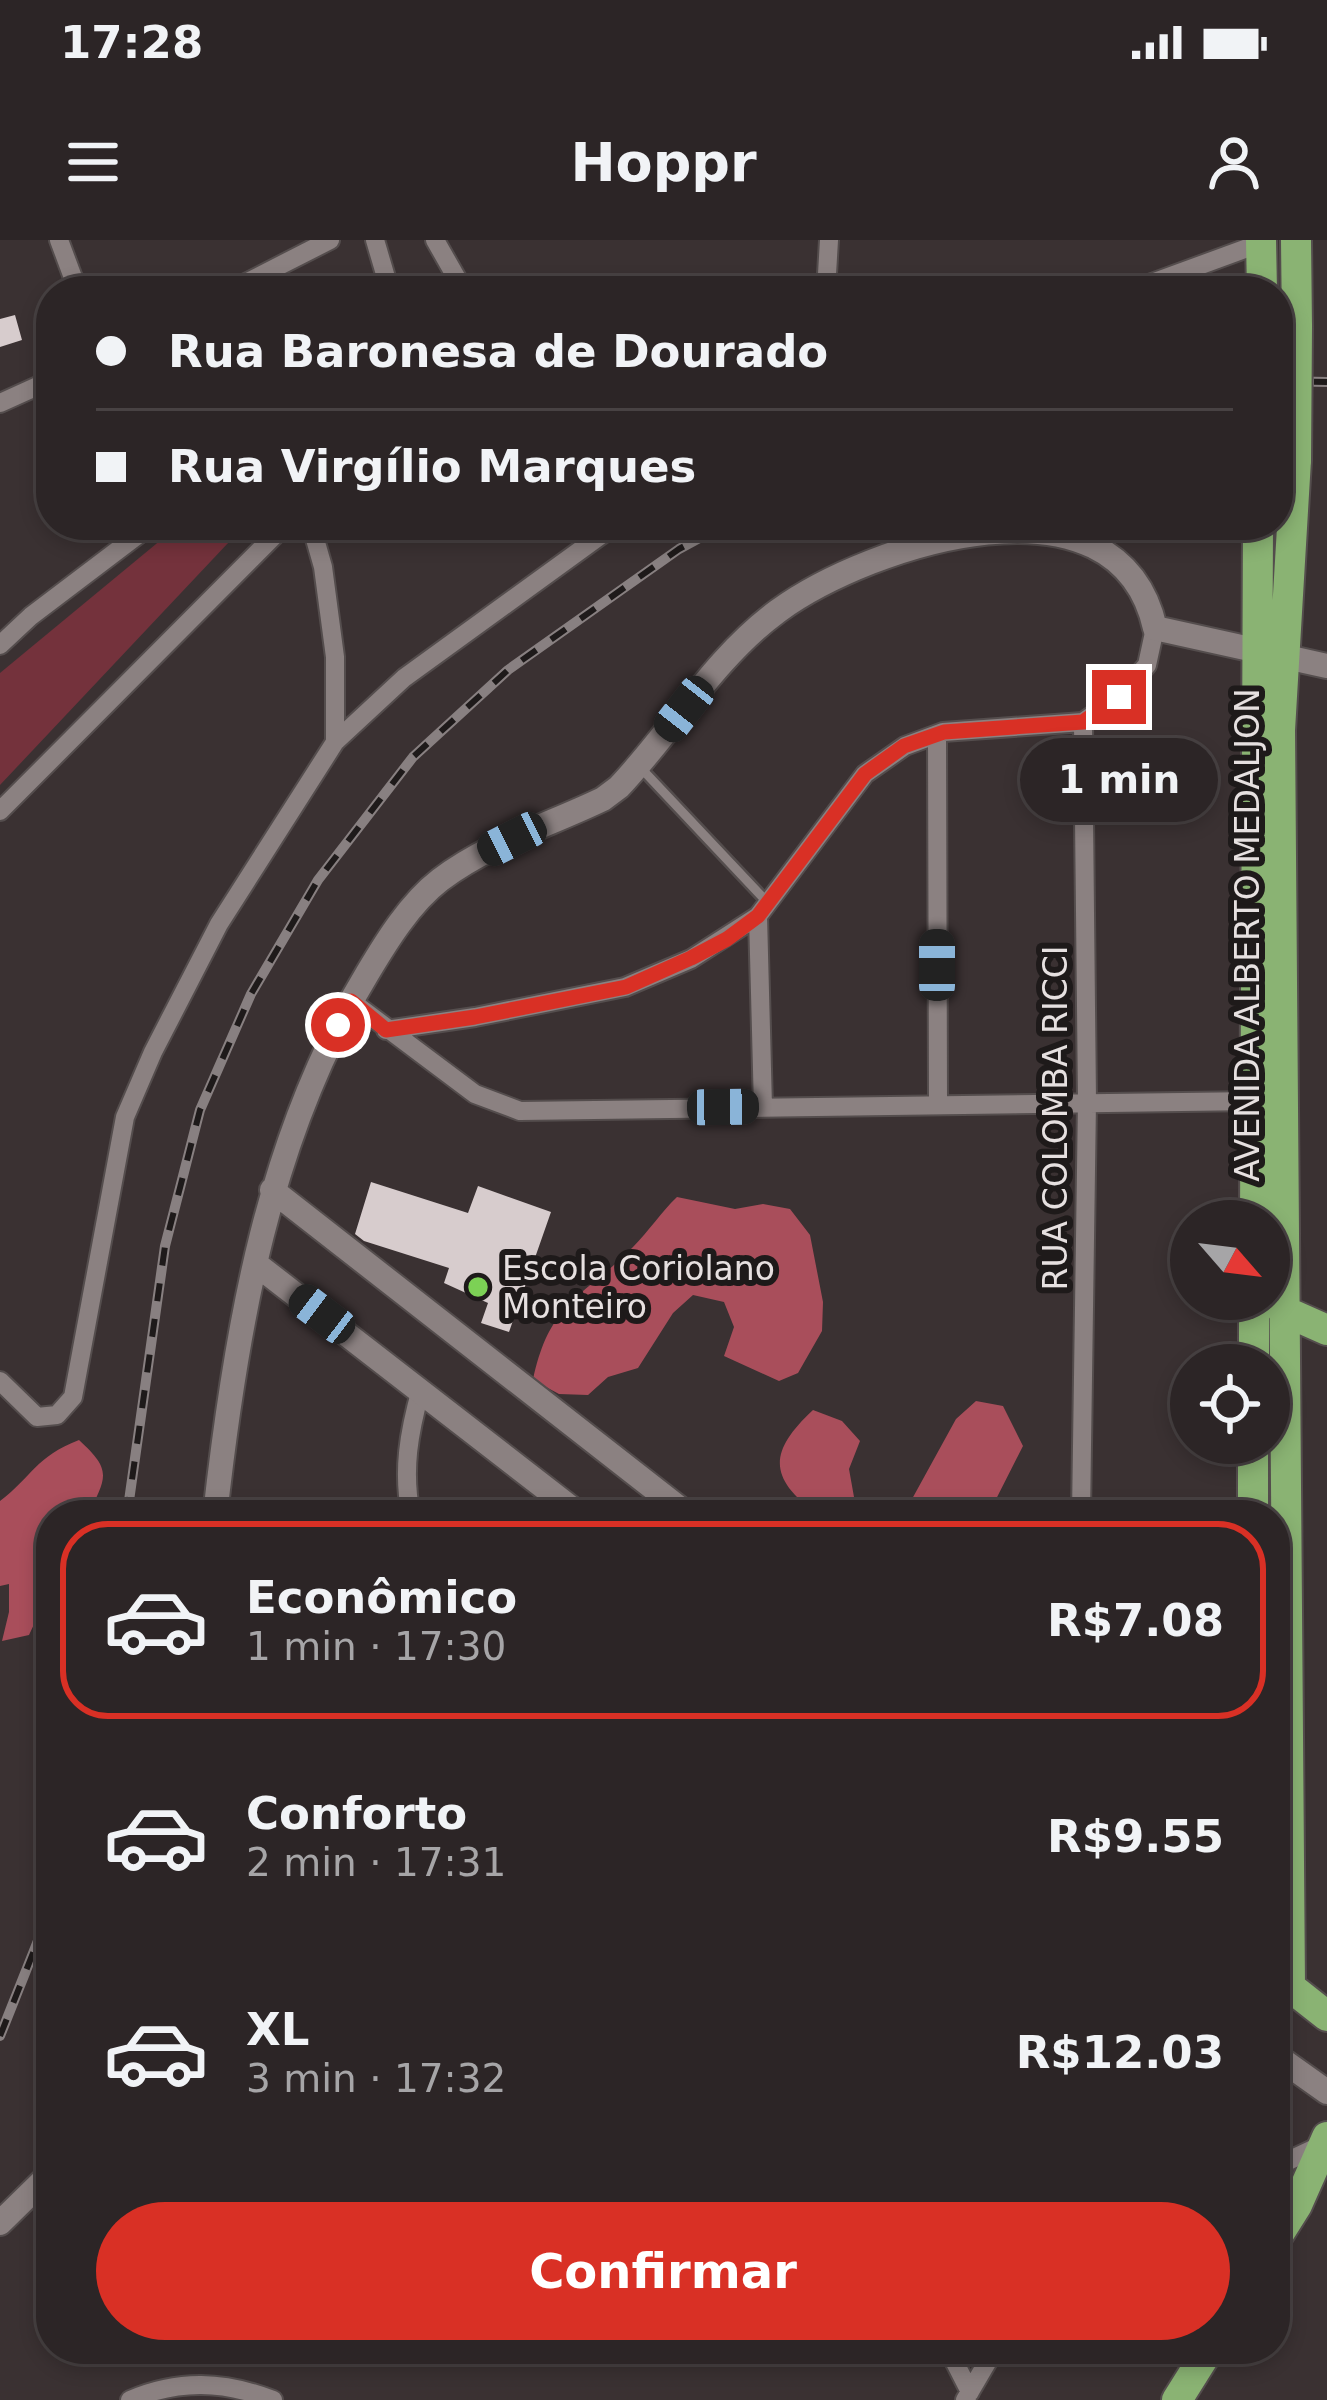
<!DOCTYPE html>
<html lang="pt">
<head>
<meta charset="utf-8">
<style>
  :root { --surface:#2c2526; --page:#342d2e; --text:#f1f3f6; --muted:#a6a5a7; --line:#484243; --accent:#d93025 }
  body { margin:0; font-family:"DejaVu Sans",sans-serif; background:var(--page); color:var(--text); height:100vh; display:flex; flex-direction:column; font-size:45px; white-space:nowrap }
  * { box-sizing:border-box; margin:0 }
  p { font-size:39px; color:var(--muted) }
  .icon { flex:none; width:66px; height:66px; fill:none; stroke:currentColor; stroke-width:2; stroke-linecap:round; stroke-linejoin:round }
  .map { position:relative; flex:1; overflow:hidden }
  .side { position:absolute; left:36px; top:1260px; width:1254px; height:864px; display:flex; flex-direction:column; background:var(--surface); border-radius:48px; box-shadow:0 6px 18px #0003,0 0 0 3px var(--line) }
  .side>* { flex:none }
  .guide { position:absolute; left:36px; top:36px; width:1257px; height:264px; border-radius:48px; box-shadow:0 6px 18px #0003,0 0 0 3px var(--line); display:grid; align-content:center; height:264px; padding:0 60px; background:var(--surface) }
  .needle { width:78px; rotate:118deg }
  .buttons { position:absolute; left:1170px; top:960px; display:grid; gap:24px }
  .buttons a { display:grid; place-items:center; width:120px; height:120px; border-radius:50%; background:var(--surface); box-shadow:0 6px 18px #0003,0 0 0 3px var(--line); font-size:60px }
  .end { position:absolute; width:54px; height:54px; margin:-27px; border:15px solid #d93025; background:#fff; box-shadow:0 0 0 6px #fff }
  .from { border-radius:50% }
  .bubble { position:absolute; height:84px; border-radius:42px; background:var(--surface); box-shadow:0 6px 18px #0003,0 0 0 3px var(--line); font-size:39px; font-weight:800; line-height:84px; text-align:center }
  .car { position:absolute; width:36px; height:72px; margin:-36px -18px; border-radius:15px; box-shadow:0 0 9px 3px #0007; background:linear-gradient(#222 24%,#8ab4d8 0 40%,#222 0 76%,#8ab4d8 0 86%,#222 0) }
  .guide b { display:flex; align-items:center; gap:42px; height:114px; font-size:45px }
  .guide b+b { border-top:3px solid var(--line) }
  .guide i { width:30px; height:30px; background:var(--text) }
  ul { padding:21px 0 0; list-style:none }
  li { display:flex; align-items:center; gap:36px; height:198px; margin:0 24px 18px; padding:0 36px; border:6px solid transparent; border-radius:48px }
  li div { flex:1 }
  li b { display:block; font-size:45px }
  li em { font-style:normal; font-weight:800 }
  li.current { border-color:var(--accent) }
  li>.icon { width:108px; height:108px; stroke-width:1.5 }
  .button { display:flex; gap:24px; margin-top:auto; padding:24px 60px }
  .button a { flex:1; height:138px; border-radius:72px; background:var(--accent); color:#fff; font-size:48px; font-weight:800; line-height:138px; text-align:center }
  .status { display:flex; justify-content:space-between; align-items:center; height:84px; padding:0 60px; background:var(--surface); direction:ltr }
  .status svg { height:33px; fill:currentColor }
  header { display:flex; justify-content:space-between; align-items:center; height:156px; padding:0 60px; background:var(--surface); font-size:54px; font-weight:800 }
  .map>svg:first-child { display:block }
  .green { fill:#74323c }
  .forest { fill:#a94e5b }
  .building { fill:#d7cccd }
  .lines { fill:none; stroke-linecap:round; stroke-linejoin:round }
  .service-casing { stroke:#544d4d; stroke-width:14 }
  .minor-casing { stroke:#544d4d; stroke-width:22 }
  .tertiary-casing { stroke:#544d4d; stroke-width:28 }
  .primary-casing { stroke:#544d4d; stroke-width:34 }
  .service { stroke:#8b8181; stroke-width:9 }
  .minor { stroke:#8b8181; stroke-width:18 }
  .tertiary { stroke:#8b8181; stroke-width:24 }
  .primary { stroke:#8ab373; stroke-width:30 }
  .rail-casing { stroke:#888081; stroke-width:10 }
  .rail { stroke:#1e1a1a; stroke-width:6; stroke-dasharray:18; stroke-linecap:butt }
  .primary-bridge-casing { stroke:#544d4d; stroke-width:34; stroke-linecap:butt }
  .primary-bridge { stroke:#8ab373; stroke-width:30 }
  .route { stroke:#d93025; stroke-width:15 }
  .poi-dot { fill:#7cd155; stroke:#1e1a1a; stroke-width:4.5 }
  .labels { text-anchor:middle; stroke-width:12; stroke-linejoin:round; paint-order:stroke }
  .street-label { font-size:33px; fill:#e6e0e0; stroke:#1e1a1a }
  .poi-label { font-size:33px; fill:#e6e0e0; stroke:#1e1a1a; text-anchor:start }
</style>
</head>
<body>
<div class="status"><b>17:28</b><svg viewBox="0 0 49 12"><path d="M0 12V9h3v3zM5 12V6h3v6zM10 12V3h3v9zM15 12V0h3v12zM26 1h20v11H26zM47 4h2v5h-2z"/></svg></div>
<header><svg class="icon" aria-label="menu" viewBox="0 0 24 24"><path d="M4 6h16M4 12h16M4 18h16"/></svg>Hoppr<svg class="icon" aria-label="person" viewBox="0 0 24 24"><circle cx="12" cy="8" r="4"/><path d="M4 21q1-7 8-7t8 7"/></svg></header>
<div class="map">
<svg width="1327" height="2160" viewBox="0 0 1327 2160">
  <rect width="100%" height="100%" fill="#3a3132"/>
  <path class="green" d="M179,285H245L0,545V433Z"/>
  <path class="forest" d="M677,957L735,969L763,964L790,969L810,995L823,1062L822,1091L798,1133L779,1141L724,1116L734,1087L724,1062L693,1055L673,1073L638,1128L608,1137L588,1155L559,1154L533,1140C550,1060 583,1058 633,1007C649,991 661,972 677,957Z
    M976,1161L1003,1166L1023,1206L988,1275H818C768,1238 768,1212 813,1170L842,1181L860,1201L849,1229L854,1257L881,1262L912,1259L956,1179Z
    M79,1200C113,1231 106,1237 88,1275H51V1348L29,1395L2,1401L9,1372V1344L0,1346V1261C33,1236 35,1217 79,1200Z"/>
  <path class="building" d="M15,75L22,100L0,107V79Z
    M371,942L468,973L478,946L551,972L509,1092L481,1083L488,1063L444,1043L449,1028L364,1001L355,994Z"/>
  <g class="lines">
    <g class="service-casing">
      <path id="service" d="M639,526L767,662"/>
    </g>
    <g class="minor-casing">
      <path id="minor" d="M59,0L78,51
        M375,0L390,51
        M435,0L464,51
        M230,51L330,0
        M826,51L829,0
        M1130,51L1261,3
        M0,163L51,140
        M0,405L31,376L151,285
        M937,495L938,863
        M335,502L404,438L615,285
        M0,571L285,285
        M758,676L763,867
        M351,761L475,854L520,871L1256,861
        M386,790L475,777L625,747L691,719L758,676L865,534L905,506L943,492L1083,482L1119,457L1147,425L1155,388
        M0,1141L37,1177L57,1175L73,1157L125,877L153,812L219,684L335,502V417L323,327L311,285
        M411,1275C402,1231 409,1192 421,1149
        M1081,1275L1087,861L1083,482
        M1275,1927L1322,1905
        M948,2109L970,2152
        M130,2160C179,2139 224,2141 273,2160
        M965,2160L995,2109"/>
    </g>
    <g class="tertiary-casing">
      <path id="tertiary" d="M272,950L688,1275
        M256,1024L580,1275
        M215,1275C236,1087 268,898 367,734C386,702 410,663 440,640C489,603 549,585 603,559L619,547C673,490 714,418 778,371C870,304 1118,223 1155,388L1327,426
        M1275,1815L1327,1852
        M0,1983L51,1933"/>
    </g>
    <g class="primary-casing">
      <path id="primary" d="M1261,0L1262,51
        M1296,0L1297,87
        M1255,981L1258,285
        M1282,1070L1327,1090
        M1254,1125V1059
        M1253,1275V1203
        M1275,1735L1327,1776
        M1290,1747L1280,490L1296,220
        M1275,2000L1297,1965L1327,1897
        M1177,2160L1209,2109"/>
    </g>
    <use href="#service" class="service"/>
    <use href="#minor" class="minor"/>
    <use href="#tertiary" class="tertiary"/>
    <use href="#primary" class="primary"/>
    <g class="rail-casing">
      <path id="rail" d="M1278,141L1327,142
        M127,1275L165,1006L200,870L251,754L318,640L413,517L508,430L679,309L723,285
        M0,1796L51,1668"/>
    </g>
    <use href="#rail" class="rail"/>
    <g class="primary-bridge-casing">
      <path id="primary-bridge" d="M1296,220L1297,87"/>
    </g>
    <use href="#primary-bridge" class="primary-bridge"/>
  </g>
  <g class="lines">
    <path class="route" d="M338,785L351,761L386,790L475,777L626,747L691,718L727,699L758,676L865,534L904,506L944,492L1083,482L1119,457"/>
  </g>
  <circle class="poi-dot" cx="478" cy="1047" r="12"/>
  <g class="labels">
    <g class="street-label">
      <text transform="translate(1247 695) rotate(-90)" y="12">AVENIDA ALBERTO MEDALJON</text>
      <text transform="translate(1055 878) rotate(-90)" y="12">RUA COLOMBA RICCI</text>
    </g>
    <g class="poi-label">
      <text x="502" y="1040">Escola Coriolano<tspan x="502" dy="38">Monteiro</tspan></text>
    </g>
  </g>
</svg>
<div class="buttons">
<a><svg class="needle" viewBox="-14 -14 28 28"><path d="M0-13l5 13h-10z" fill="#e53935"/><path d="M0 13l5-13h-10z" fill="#a6a5a7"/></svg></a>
<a><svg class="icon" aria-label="locate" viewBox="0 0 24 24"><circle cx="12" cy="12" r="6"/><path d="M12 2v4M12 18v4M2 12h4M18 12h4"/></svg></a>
</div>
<i class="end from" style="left:338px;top:785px"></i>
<i class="end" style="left:1119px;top:457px"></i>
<div class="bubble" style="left:1020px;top:498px;width:198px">1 min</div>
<i class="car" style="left:684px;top:469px;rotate:218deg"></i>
<i class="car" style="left:512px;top:599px;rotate:243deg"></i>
<i class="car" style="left:937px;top:725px;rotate:0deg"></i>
<i class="car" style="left:723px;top:867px;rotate:89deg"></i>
<i class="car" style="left:322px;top:1074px;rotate:307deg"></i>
<div class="guide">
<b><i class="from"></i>Rua Baronesa de Dourado</b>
<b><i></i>Rua Virgílio Marques</b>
</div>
<section class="side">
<ul>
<li class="current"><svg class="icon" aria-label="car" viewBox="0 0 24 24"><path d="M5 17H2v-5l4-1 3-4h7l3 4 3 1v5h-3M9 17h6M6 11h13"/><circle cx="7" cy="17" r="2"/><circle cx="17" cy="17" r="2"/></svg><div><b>Econômico</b><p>1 min · 17:30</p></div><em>R$7.08</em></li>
<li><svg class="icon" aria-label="car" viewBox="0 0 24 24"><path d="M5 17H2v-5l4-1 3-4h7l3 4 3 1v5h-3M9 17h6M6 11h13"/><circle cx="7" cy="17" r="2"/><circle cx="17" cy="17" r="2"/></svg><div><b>Conforto</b><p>2 min · 17:31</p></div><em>R$9.55</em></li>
<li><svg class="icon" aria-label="car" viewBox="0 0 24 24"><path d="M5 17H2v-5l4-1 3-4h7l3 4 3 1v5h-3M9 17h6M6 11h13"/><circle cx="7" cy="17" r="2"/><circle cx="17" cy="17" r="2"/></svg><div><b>XL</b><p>3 min · 17:32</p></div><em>R$12.03</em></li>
</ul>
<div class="button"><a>Confirmar</a></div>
</section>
</div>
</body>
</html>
